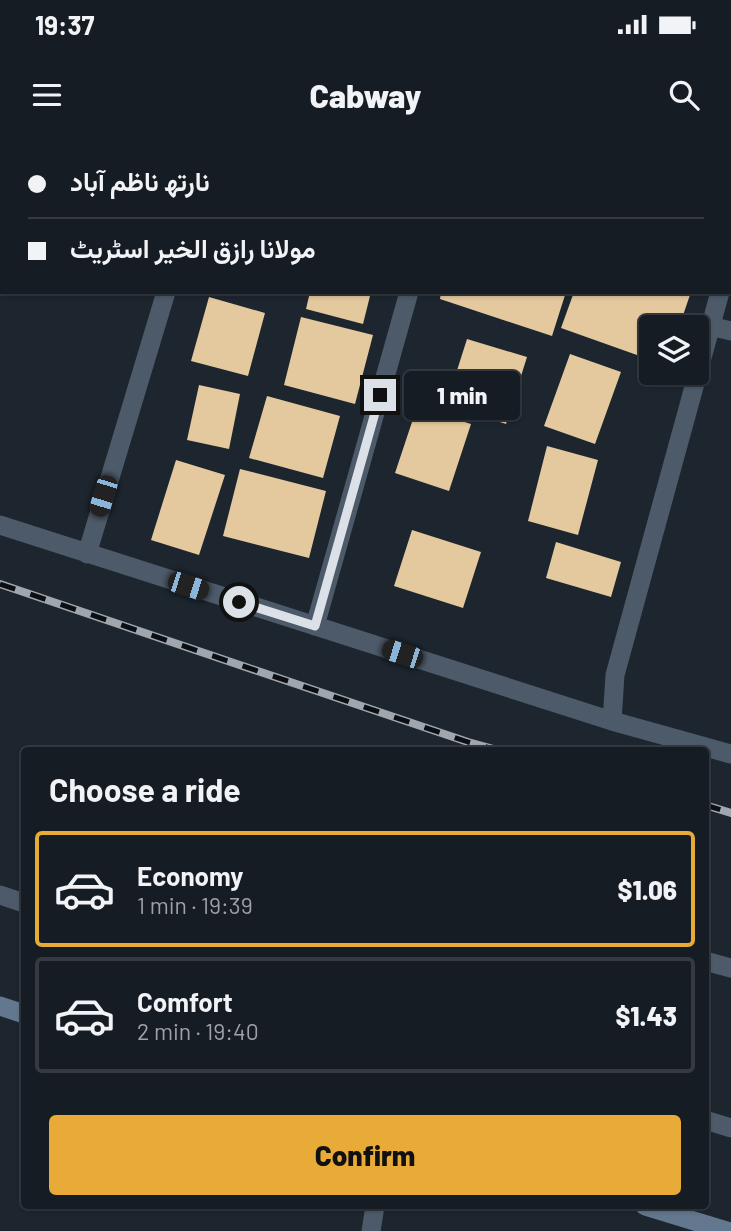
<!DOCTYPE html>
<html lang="en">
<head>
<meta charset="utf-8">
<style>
  :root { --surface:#161c23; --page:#232930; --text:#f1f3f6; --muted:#9ea1a6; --line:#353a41; --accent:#e8ab37 }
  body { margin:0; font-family:Barlow,Vazirmatn,sans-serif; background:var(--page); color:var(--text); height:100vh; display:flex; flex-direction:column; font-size:26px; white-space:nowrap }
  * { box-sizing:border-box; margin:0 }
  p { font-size:23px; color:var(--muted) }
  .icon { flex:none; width:38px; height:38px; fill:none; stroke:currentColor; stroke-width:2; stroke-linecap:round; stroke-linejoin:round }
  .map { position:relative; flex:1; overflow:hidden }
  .details { position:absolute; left:21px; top:607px; width:688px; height:462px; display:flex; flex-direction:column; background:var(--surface); border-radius:7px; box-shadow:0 2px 5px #0004,0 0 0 2px var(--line) }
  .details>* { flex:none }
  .guide { position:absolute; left:0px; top:0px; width:732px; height:154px; box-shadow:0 2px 5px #0004,0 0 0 2px var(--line); display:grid; align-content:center; height:154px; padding:0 28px; background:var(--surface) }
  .fabs { position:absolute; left:639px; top:175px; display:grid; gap:14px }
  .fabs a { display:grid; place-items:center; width:70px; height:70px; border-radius:7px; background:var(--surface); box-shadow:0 2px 5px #0004,0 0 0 2px var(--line); font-size:35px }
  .end { position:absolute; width:32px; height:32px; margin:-16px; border:9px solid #dbe1e7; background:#111; box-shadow:0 0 0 4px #111 }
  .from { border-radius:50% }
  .bubble { position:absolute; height:49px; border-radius:7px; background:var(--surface); box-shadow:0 2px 5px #0004,0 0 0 2px var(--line); font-size:23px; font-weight:800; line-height:49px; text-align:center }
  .car { position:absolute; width:21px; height:42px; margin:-21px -10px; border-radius:9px; box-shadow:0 0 5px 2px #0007; background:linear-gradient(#222 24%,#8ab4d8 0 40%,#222 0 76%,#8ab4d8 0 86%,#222 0) }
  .guide b { display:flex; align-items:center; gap:24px; height:66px; font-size:26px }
  .guide b+b { border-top:2px solid var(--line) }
  .guide i { width:18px; height:18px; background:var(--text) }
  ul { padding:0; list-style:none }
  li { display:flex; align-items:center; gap:21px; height:116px; margin:0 14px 10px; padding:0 14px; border:4px solid var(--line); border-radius:7px }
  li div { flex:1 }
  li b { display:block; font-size:26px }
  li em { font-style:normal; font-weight:800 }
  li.on { border-color:var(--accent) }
  li>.icon { width:63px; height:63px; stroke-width:1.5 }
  h2 { padding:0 28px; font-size:32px; line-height:84px }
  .primary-button { display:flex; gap:14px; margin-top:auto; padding:14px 28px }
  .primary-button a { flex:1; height:80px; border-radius:7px; background:var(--accent); color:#111; font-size:28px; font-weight:800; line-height:80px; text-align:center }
  .status { display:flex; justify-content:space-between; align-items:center; height:49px; padding:0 35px; background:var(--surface); direction:ltr }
  .status svg { height:19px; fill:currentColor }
  header { display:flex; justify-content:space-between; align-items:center; height:91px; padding:0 28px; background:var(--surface); font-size:32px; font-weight:800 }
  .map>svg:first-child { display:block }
  .building { fill:#e4c99e }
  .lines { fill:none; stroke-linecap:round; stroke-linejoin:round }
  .minor { stroke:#4d5a69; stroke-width:19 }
  .tertiary { stroke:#4d5a69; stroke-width:19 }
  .secondary { stroke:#63778f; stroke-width:19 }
  .rail-casing { stroke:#9fa6ad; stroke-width:8 }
  .rail { stroke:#0b0e12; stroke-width:5; stroke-dasharray:16; stroke-linecap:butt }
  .route { stroke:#dbe1e7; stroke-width:9 }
</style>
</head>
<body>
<div class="status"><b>19:37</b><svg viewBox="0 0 49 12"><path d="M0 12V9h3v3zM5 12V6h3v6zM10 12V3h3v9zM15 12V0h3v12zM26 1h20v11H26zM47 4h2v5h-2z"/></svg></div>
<header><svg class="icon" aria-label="menu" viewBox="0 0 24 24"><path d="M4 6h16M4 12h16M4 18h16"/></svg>Cabway<svg class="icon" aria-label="search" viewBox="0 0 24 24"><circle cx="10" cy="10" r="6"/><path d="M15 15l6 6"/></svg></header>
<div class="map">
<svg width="731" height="1091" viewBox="0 0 731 1091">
  <rect width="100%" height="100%" fill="#1d262f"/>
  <path class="building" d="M310,152H371L363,184L306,169Z
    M441,152H566L552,196L440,159Z
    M574,152H691L679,187H651V220L561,188Z
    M209,157L265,173L248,236L191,221Z
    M301,177L373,195L355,264L284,245Z
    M467,199L527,217L506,284L446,265Z
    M570,214L621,232L595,304L544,286Z
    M199,245L240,254L229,309L187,300Z
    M267,256L340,276L323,338L249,318Z
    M417,267L471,284L449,351L395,333Z
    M547,306L598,320L578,395L528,381Z
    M176,320L225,335L199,415L151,400Z
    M240,329L326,351L309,418L223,396Z
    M412,390L481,412L463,468L394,446Z
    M556,402L621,422L611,457L546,438Z"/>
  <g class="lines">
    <path class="minor" d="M216,2V0
      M493,2L494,0
      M730,118L731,113
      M710,186L731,191
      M0,385L612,581L731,614
      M87,414L166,152
      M315,486L409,152
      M612,581L615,535L720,152
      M705,821L731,828
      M371,1091L375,1066"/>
    <path class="tertiary" d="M0,755L24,763
      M705,980L731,988"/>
    <path class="secondary" d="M0,866L24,874
      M645,1066L727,1091"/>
    <g class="rail-casing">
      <path id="rail" d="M0,444L468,602L501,611
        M705,665L731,673"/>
    </g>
    <use href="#rail" class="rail"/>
  </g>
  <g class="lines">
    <path class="route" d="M239,462L315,486L380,255"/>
  </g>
</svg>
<div class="fabs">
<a><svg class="icon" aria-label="layers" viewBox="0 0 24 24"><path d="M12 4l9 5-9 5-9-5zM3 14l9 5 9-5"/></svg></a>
</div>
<i class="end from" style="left:239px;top:462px"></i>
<i class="end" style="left:380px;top:255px"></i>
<div class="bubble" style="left:404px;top:231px;width:116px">1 min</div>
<i class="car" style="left:103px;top:356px;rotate:197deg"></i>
<i class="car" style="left:188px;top:446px;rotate:108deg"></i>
<i class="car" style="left:402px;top:514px;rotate:288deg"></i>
<div class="guide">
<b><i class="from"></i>نارتھ ناظم آباد</b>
<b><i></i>مولانا رازق الخیر اسٹریٹ</b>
</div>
<section class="details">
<h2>Choose a ride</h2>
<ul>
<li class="on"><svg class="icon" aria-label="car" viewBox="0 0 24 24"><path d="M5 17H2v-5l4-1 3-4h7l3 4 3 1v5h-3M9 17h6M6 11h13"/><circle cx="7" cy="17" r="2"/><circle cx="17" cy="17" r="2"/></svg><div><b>Economy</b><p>1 min · 19:39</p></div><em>$1.06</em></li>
<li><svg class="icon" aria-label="car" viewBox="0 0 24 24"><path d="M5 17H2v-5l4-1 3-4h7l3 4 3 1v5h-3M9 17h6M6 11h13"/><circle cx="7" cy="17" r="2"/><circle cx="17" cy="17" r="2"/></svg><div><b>Comfort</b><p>2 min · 19:40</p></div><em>$1.43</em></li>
</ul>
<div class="primary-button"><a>Confirm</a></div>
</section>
</div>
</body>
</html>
